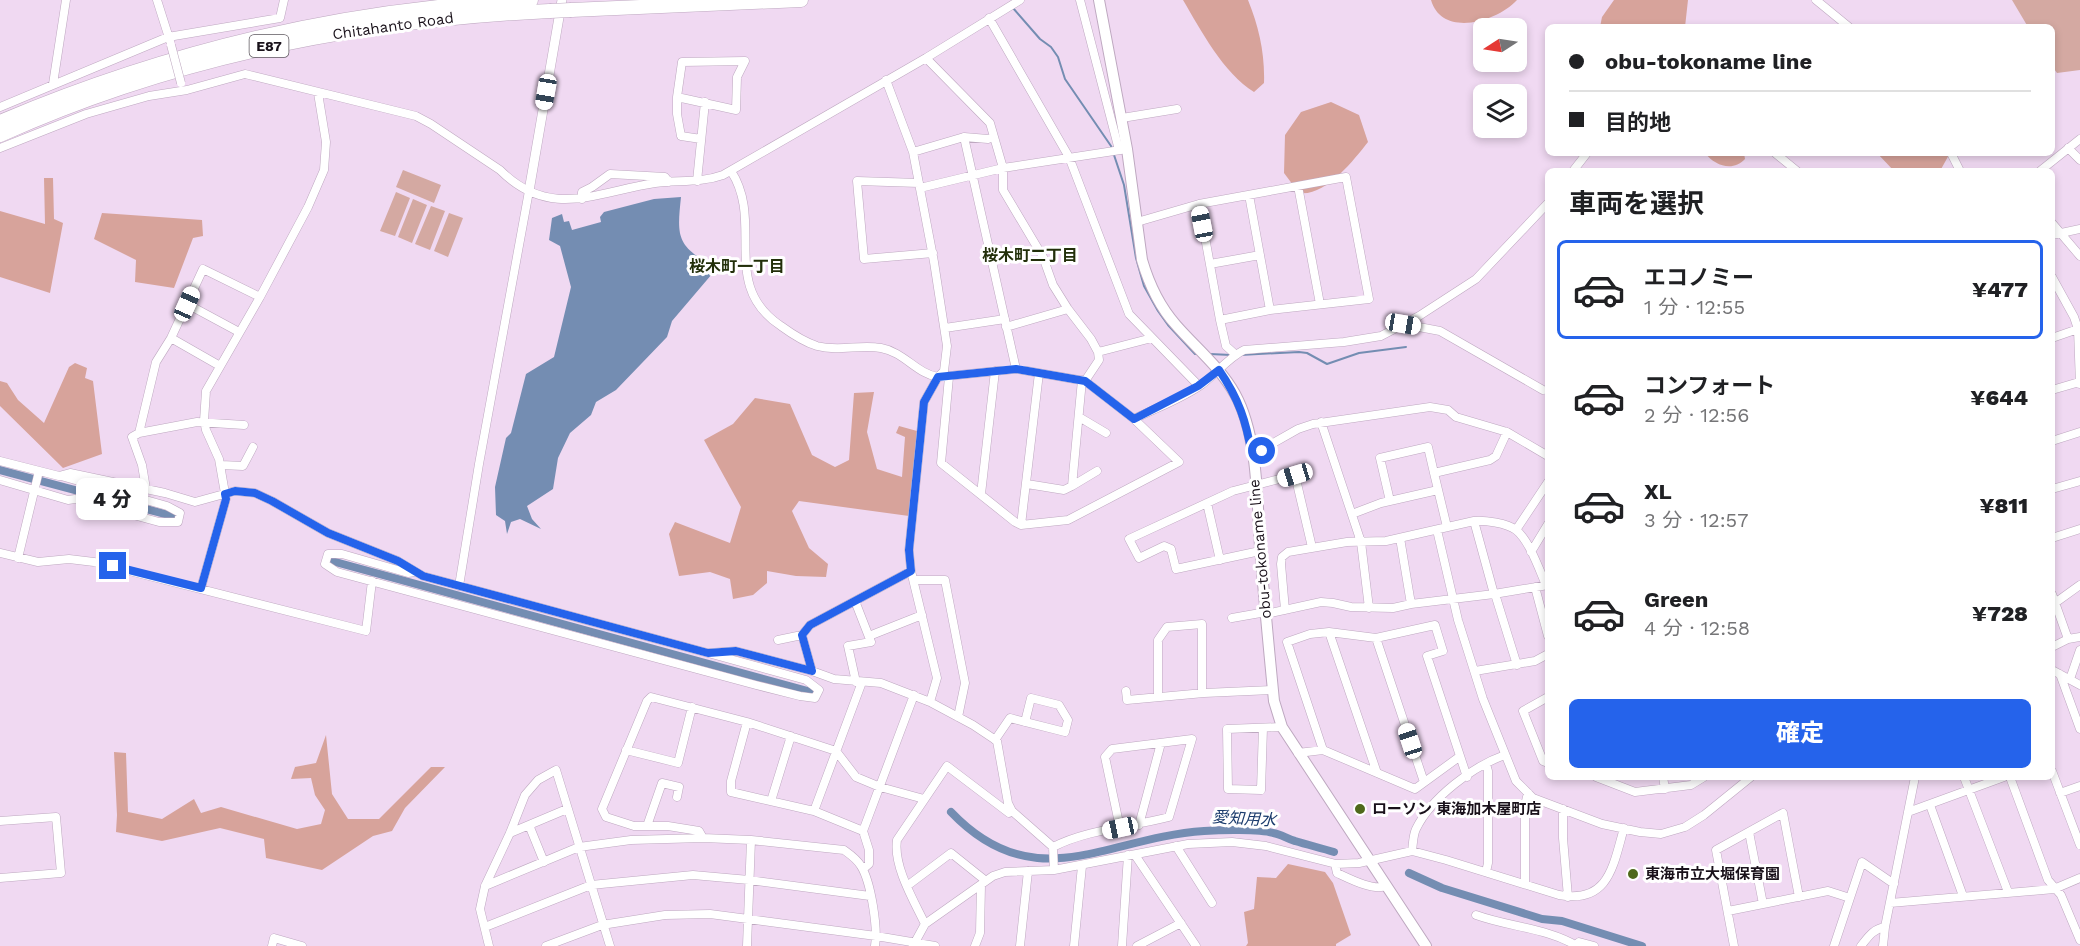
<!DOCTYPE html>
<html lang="ja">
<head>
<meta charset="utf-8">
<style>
  :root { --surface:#fff; --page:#f6f6f6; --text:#202124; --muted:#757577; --line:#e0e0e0; --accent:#2563eb }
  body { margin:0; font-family:"Work Sans","Noto Sans JP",sans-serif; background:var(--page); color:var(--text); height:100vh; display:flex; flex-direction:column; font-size:22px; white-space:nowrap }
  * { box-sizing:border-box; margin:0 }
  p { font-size:20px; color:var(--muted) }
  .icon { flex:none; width:33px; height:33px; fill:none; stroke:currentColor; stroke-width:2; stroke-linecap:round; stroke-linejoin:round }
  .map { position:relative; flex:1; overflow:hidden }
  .side { position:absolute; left:1545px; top:168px; width:510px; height:612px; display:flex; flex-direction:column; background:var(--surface); border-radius:9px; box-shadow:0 3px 9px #0003 }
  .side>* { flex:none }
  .hud { position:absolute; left:1545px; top:24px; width:510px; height:132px; border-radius:9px; box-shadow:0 3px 9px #0003; display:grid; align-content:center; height:132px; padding:0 24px; background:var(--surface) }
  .needle { width:39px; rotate:258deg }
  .controls { position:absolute; left:1473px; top:18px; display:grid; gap:12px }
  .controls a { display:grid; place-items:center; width:54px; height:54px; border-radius:9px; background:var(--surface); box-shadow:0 3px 9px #0003; font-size:30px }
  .end { position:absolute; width:27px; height:27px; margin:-14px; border:8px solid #2563eb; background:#fff; box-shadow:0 0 0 3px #fff }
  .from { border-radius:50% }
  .bubble { position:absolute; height:42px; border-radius:9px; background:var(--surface); box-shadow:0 3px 9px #0003; font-size:20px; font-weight:800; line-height:42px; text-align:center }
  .car { position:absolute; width:18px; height:36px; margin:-18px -9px; border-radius:8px; box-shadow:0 0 4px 2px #0007; background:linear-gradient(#fff 24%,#345 0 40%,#fff 0 76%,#345 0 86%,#fff 0) }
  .hud b { display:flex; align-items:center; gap:21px; height:57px; font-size:22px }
  .hud b+b { border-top:2px solid var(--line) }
  .hud i { width:15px; height:15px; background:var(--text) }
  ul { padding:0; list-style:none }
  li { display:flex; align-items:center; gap:18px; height:99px; margin:0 12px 9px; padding:0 12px; border:3px solid transparent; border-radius:9px }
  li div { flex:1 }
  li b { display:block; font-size:22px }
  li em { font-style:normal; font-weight:800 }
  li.on { border-color:var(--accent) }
  li>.icon { width:54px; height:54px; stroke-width:1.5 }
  h2 { padding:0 24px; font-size:27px; line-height:72px }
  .action { display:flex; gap:12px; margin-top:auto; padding:12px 24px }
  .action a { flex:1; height:69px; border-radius:9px; background:var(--accent); color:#fff; font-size:24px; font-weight:800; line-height:69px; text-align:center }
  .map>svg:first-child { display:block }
  .green { fill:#d4a9a2 }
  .forest { fill:#d7a39b }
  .water { fill:#748db2 }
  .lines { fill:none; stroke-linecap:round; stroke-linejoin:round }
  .stream { stroke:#748db2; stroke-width:2 }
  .canal { stroke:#748db2; stroke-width:8 }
  .minor-casing { stroke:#bea8c0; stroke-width:9 }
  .tertiary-casing { stroke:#bea8c0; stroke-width:10 }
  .secondary-casing { stroke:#bea8c0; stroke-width:12 }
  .motorway-casing { stroke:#bea8c0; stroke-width:15 }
  .minor { stroke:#fff; stroke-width:8 }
  .tertiary { stroke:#fff; stroke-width:9 }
  .secondary { stroke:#fff; stroke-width:10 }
  .motorway { stroke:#fff; stroke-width:14 }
  .minor-bridge-casing { stroke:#bea8c0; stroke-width:9; stroke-linecap:butt }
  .motorway-bridge-casing { stroke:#bea8c0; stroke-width:15; stroke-linecap:butt }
  .minor-bridge { stroke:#fff; stroke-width:8 }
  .motorway-bridge { stroke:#fff; stroke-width:14 }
  .route { stroke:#2563eb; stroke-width:8 }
  .poi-dot { fill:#4f691b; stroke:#fff; stroke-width:2 }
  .labels { text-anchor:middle; stroke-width:6; stroke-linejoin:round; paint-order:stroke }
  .shield { fill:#fff; stroke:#5e585f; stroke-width:1.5 }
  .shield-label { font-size:14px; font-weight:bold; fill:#19111a }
  .street-label { font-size:15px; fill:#19111a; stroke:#fff }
  .poi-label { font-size:15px; font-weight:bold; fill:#19111a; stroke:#fff; text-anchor:start }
  .neighbourhood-label { font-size:16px; font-weight:bold; fill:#222f0a; stroke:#fff }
  .water-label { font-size:16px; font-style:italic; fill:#1a3b6c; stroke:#fff }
</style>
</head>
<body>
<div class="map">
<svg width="2080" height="946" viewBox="0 0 2080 946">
  <rect width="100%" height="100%" fill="#f0d9f2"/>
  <path class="green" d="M2012,0H2080V70L2057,73L2052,66V27H2028Z
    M403,170L441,185L434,203L396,187Z
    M396,192L410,198L395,236L380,231Z
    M413,199L427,205L412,243L398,237Z
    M431,206L445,211L430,250L415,244Z
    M449,213L463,218L448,257L434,251Z"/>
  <path class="forest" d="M1183,0H1248C1259,27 1265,54 1264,83L1254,92C1224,74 1200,29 1183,0Z
    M1431,0H1517C1497,22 1442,38 1431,0Z
    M1614,0H1688L1685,27H1600L1602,17Z
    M1331,102L1359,115L1368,142C1353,161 1325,197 1299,193L1284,173L1285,135L1301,112Z
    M1705,153H1744L1745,159C1733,172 1715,166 1705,153Z
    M1877,153H1950L1940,171H1894Z
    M44,178H53L54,219L63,223L50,293L0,277V211L45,224Z
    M102,213L202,220L203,236L193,238L174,288L135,282L136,260L94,239Z
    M75,363L87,368L85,378L93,381L102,454L63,468L0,406V381L7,383L18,400L44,423L69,367Z
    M874,392L867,432L877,469L902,477L905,437L896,433L899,426L917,431L909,516L799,501L792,511L809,548L828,564L826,577L796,576L767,571V583L753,595L733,599L730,579L710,572L679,576L669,534L675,522L730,543L741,507L704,440L733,424L755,398L790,404L812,455L835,467L849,460L854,393Z
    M326,735L332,794L348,819H379L431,767H445L405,808L392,831L373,836L322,870L266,858L264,839L220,828L162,841L116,832L117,815L114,752L126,753L128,812L162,819L194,799L201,813L221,807L297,829L321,824L325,810L315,795L311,778L291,779L295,767L316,763Z
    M1288,864L1325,872L1333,883L1351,935L1336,944V946H1246L1248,943L1244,912L1254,909L1257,877L1276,878Z"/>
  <path class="water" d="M681,197C677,235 676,246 712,265V274L672,321L667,337L616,390L596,402L591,415L570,433L558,458L553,489L527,506L532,519L541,529L520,519L511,522L507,534L505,521L496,515L495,487L506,438L511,433L526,374L554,357L571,287L560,246L549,240L552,218L562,214L564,222L569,221L572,230L601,222L600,217L604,212L654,199Z"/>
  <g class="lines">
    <path class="stream" d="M1013,8L1040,39L1051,47L1058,57L1065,79L1111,146L1124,185L1136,258L1144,286L1158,311L1168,325L1195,354H1198
      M1210,354L1231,355
      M1240,355L1299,352L1307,353L1327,364L1359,353L1406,347"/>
    <path class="canal" d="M0,470L176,517
      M328,560L815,693
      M951,812C1035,900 1107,837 1204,831C1220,830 1259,829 1273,833C1281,834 1287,839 1295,841C1308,845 1321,848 1334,852
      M1409,873L1442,888L1542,919L1562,921L1642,946"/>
    <g class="minor-casing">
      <path id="minor" d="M157,0L170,41
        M1080,0L1119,150
        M1816,0L1849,27
        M989,18L1069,157L1129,314L1199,386
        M926,58L990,123L1003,168V190L1043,257L1053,285L1068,309L1091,339L1098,352L1099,360L1085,381
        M745,61L737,77L736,110L677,97L682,62Z
        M53,84L66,0
        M677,97V114L681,136L701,139
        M0,107L168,37L280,18L284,0
        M1122,118L1177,109
        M964,137L988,139L994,137
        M0,148L86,114L149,96L187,90L245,74L416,116L431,124L500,170C550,220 596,192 655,183C678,180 701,183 723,175L926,58L1020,0
        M2068,148L2080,160
        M913,152L964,137L1016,369
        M1775,153L1797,171
        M1951,153L1960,171
        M731,171C765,223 719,285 781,326C792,334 804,342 817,346C839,352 860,344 881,348C904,352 917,374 938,377L1016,369L1085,381L1134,419L1179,462L1068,520L1021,525L1015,522L941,463L949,377
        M1573,171L1587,153
        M2040,171L2080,139
        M697,181L705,102
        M919,183L857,181L864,259L933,253
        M1298,186L1320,304
        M920,188L1003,168L1127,149
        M1249,195L1270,310
        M582,199V192L592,187L610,174L665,177L669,182
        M1199,204L1220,320
        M1137,222L1199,204L1346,177L1369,299L1270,310L1220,320L1226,346L1235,354
        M2052,223L2080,256
        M2052,235L2080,229
        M1210,264L1260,255
        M2052,277L2074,317L2078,329L2080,384
        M187,304L239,332
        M1403,324L1440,331L1543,390
        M1006,327L1068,309
        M945,328L1005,319
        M2052,338L2078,329
        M1098,352L1152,338
        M220,366L171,338L203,269L260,297
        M2052,390L2079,382
        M1079,417L1106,433
        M1134,419C1156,408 1181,399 1201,385C1216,374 1228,358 1244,350L1344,342L1381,336L1419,316L1476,279L1548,203
        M1321,422L1361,542L1369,608
        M139,433L197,422L244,425
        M2052,441L2080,432
        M1252,455L1298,429L1313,424L1430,407L1448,410L1456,417L1507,432L1548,456
        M0,461L59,476L70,473L165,493L195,502L235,491L255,493L272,501L328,533L398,561L423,576L708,653L736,651L812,671L834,679L881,683L930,702L937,678L911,571L909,550L924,402L938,377L944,371L947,346L934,262L913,152L886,80
        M221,465L243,466L253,447
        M0,480L68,500L75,499L159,522H178L180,513L167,506L61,476
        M1027,484L1064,490L1072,486L1082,380
        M1072,486L1097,471
        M146,489L142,465L132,437L139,433L156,362L171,338
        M2052,489L2080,481
        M981,494L995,371
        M1390,501L1380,458L1428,447L1434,473
        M1207,503L1220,560
        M1352,514L1381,503L1438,490
        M1474,521L1494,594
        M1021,525L1039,373
        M1447,527L1434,473L1490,460L1496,456L1507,432
        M1437,530L1458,620L1483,699L1516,781L1533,798L1602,824L1640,832L1661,834L1685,827L1704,815L1751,777
        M1516,530L1548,482
        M1400,538L1411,604
        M2052,538L2080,529
        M1260,551L1176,569L1171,549L1164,546L1139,558L1129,539L1233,491L1295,475L1311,543
        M1531,552L1548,524
        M0,553L38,562L69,559L94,562L366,631L372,581
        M18,558L39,471
        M415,572L408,573L342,554H328L325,564L337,572L756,685L800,696L815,698L819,690L806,680L708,653
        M914,580H945L965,683L958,717
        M459,586L479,464L529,191
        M1535,587L1548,636
        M201,588L226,499L219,459L206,430L204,421L206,391L260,297L308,207L324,170L326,142L318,93
        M1495,594L1517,665
        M2052,594L2068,639
        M855,601L871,642L848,646L856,682
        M2055,603L2080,585
        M1285,610L1281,564L1282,557L1288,552L1347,542L1386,541L1474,521C1484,520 1507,523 1516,530C1529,540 1539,569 1546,585
        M1266,614L1321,602L1333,603L1351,607L1393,608L1411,604L1494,594L1548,585
        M1232,618L1266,612
        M1329,632L1377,773
        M802,635L812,671
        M869,636L922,615
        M1376,638L1424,782
        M778,640L802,635L810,625L911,571
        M2052,647L2068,639L2080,637
        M2052,670L2080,685
        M1475,671L1535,661L1548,654
        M2060,674L2080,729
        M2070,679L2080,650
        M862,682L814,811L863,831
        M1126,691L1127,700L1204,693L1273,690
        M1158,697V640L1167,627L1202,624V693
        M1548,697L1523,711L1543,761L1548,763
        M930,702L973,725L997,741L1008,803L1012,811
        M747,722L731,781V792L814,811
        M1263,728L1261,790L1228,789L1227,729L1282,727
        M995,740L1010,718L1065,732L1068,720L1059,705L1031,698L1025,722
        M626,750L678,763L692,707
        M1323,750L1287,642L1310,634L1329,632L1376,638L1435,625L1443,651L1427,656L1467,777
        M1298,753L1323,750L1415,789L1459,757
        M1486,764L1488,771V863L1486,872
        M2052,771L2080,845
        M1596,777L1635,792L1691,785L1704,777
        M1663,777L1665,789
        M1964,777L2008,892
        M2010,777L2048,880L2061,895L2080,940
        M2060,793L2080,786
        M771,801L791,736
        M1930,805L1963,896
        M1563,809V838L1568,897
        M1908,812L2004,777
        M0,821L56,817L61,873L0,878
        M529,825L544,862
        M1139,825L1161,743
        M647,826L662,783L679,787L677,797
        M1749,832L1763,904
        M510,833L567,809
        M703,838L699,831L668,826H634L606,817L602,809L647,701L651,697L747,722L836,751L856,777L880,787L924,799
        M1176,846L1212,903
        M1053,847C1088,829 1131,827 1169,817L1192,739L1112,749L1105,757L1120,828
        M1412,851C1413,844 1413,835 1416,829C1431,798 1473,766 1505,755
        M1135,855L1196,946
        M1335,864L1337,873C1350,879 1373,891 1386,886
        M863,869L869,864V850L863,831L914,695
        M1525,884V805L1528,793
        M485,886L579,847L631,840L703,838L751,840L844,850C851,855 857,859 861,866C871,882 878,928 875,946
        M907,886L951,853L986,881
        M1890,903L2054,889L2080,878
        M1728,911L1828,891L1850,898
        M1476,915C1509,927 1547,928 1577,946L1579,942L1594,946
        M925,924C914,901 893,866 897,840L947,766L1009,813L1012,811L1053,847L1054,870
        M485,927L591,885L693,875L749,880L870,896
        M272,946L274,938L302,946
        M489,946L480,909L485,886L510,833L525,795L538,780L556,770L610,946
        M546,946L602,925L665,915L710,914L876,936L935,946
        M747,946L751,840
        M913,946L925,924L993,876L1005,872L1054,870L1188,844L1232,842L1266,846L1336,864L1359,863L1412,851L1446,860L1559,895C1609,904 1613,866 1624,828
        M975,946L980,933L981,885
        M1020,946L1028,871
        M1074,946L1082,866
        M1122,946L1128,855
        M1137,946L1181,923
        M1734,946L1716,850L1783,813L1799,897
        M1834,946L1862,862L1894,884
        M1861,946C1868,937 1873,929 1885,927
        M1883,946L1885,927L1915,777"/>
    </g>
    <g class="tertiary-casing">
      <path id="tertiary" d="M529,191L562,0"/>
    </g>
    <g class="secondary-casing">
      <path id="secondary" d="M1099,0L1127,149L1142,260C1149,284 1159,306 1176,325C1196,348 1220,367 1235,394C1258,436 1257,499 1260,546C1264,598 1269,650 1274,701L1282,727L1426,946"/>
    </g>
    <g class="motorway-casing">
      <path id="motorway" d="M571,10L801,0
        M0,122C168,51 348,8 531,0
        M0,135C173,57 361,20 550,11"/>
    </g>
    <use href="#minor" class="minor"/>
    <use href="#tertiary" class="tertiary"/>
    <use href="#secondary" class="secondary"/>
    <use href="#motorway" class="motorway"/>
    <g class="minor-bridge-casing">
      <path id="minor-bridge" d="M171,45L181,83"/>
    </g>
    <g class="motorway-bridge-casing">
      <path id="motorway-bridge" d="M550,11L571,10"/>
    </g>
    <use href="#minor-bridge" class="minor-bridge"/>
    <use href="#motorway-bridge" class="motorway-bridge"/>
  </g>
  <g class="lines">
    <path class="route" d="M113,566L201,588L226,499L225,494L235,491L255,493L272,501L328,533L398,561L423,576L708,653L736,651L812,671L802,635L810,625L911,571L909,550L924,402L938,377L1016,369L1085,381L1134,419L1198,386L1219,370C1239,399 1246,421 1252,455L1262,451"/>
  </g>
  <g class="poi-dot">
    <circle cx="1360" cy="809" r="6"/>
    <circle cx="1633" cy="874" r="6"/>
  </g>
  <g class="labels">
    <rect class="shield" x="249.5" y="35" width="39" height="22" rx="4.5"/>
    <g class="shield-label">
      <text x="269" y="51">E87</text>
    </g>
    <g class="street-label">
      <text transform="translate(393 26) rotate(-8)" y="5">Chitahanto Road</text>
      <text transform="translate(1260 549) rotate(-95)" y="5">obu-tokoname line</text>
    </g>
    <g class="poi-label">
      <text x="1372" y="814">ローソン 東海加木屋町店</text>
      <text x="1645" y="879">東海市立大堀保育園</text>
    </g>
    <g class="neighbourhood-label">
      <text x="1030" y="261">桜木町二丁目</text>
      <text x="737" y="272">桜木町一丁目</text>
    </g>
    <g class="water-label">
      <text transform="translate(1244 818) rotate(3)" y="6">愛知用水</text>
    </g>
  </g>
</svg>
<div class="controls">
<a><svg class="needle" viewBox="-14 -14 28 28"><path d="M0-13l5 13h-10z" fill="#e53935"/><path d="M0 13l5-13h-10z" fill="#757577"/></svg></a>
<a><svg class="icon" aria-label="layers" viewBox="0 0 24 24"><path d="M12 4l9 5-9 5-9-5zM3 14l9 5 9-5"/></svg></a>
</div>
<i class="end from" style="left:1262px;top:451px"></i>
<i class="end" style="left:113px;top:566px"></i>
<div class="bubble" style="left:76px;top:478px;width:72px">4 分</div>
<i class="car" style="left:546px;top:92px;rotate:190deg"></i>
<i class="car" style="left:1202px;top:224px;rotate:349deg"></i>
<i class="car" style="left:187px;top:304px;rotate:24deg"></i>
<i class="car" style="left:1403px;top:324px;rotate:100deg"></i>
<i class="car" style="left:1295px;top:475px;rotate:253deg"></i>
<i class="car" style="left:1410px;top:741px;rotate:342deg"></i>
<i class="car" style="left:1120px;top:828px;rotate:258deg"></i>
<div class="hud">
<b><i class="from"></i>obu-tokoname line</b>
<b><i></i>目的地</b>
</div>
<section class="side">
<h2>車両を選択</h2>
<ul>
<li class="on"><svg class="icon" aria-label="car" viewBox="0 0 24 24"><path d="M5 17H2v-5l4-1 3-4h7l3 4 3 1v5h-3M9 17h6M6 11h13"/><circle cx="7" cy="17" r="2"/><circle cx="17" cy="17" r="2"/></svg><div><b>エコノミー</b><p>1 分 · 12:55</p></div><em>¥477</em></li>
<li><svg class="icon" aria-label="car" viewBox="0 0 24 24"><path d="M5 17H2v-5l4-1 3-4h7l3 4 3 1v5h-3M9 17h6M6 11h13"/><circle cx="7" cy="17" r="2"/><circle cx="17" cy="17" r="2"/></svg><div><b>コンフォート</b><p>2 分 · 12:56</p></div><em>¥644</em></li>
<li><svg class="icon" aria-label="car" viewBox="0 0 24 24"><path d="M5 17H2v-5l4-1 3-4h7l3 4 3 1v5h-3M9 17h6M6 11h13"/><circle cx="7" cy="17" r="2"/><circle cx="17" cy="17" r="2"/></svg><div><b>XL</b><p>3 分 · 12:57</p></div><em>¥811</em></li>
<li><svg class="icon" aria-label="car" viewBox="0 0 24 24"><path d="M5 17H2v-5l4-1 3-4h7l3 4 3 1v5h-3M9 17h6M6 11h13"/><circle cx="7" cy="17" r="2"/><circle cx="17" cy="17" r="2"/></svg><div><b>Green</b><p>4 分 · 12:58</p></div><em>¥728</em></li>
</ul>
<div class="action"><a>確定</a></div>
</section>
</div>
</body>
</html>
